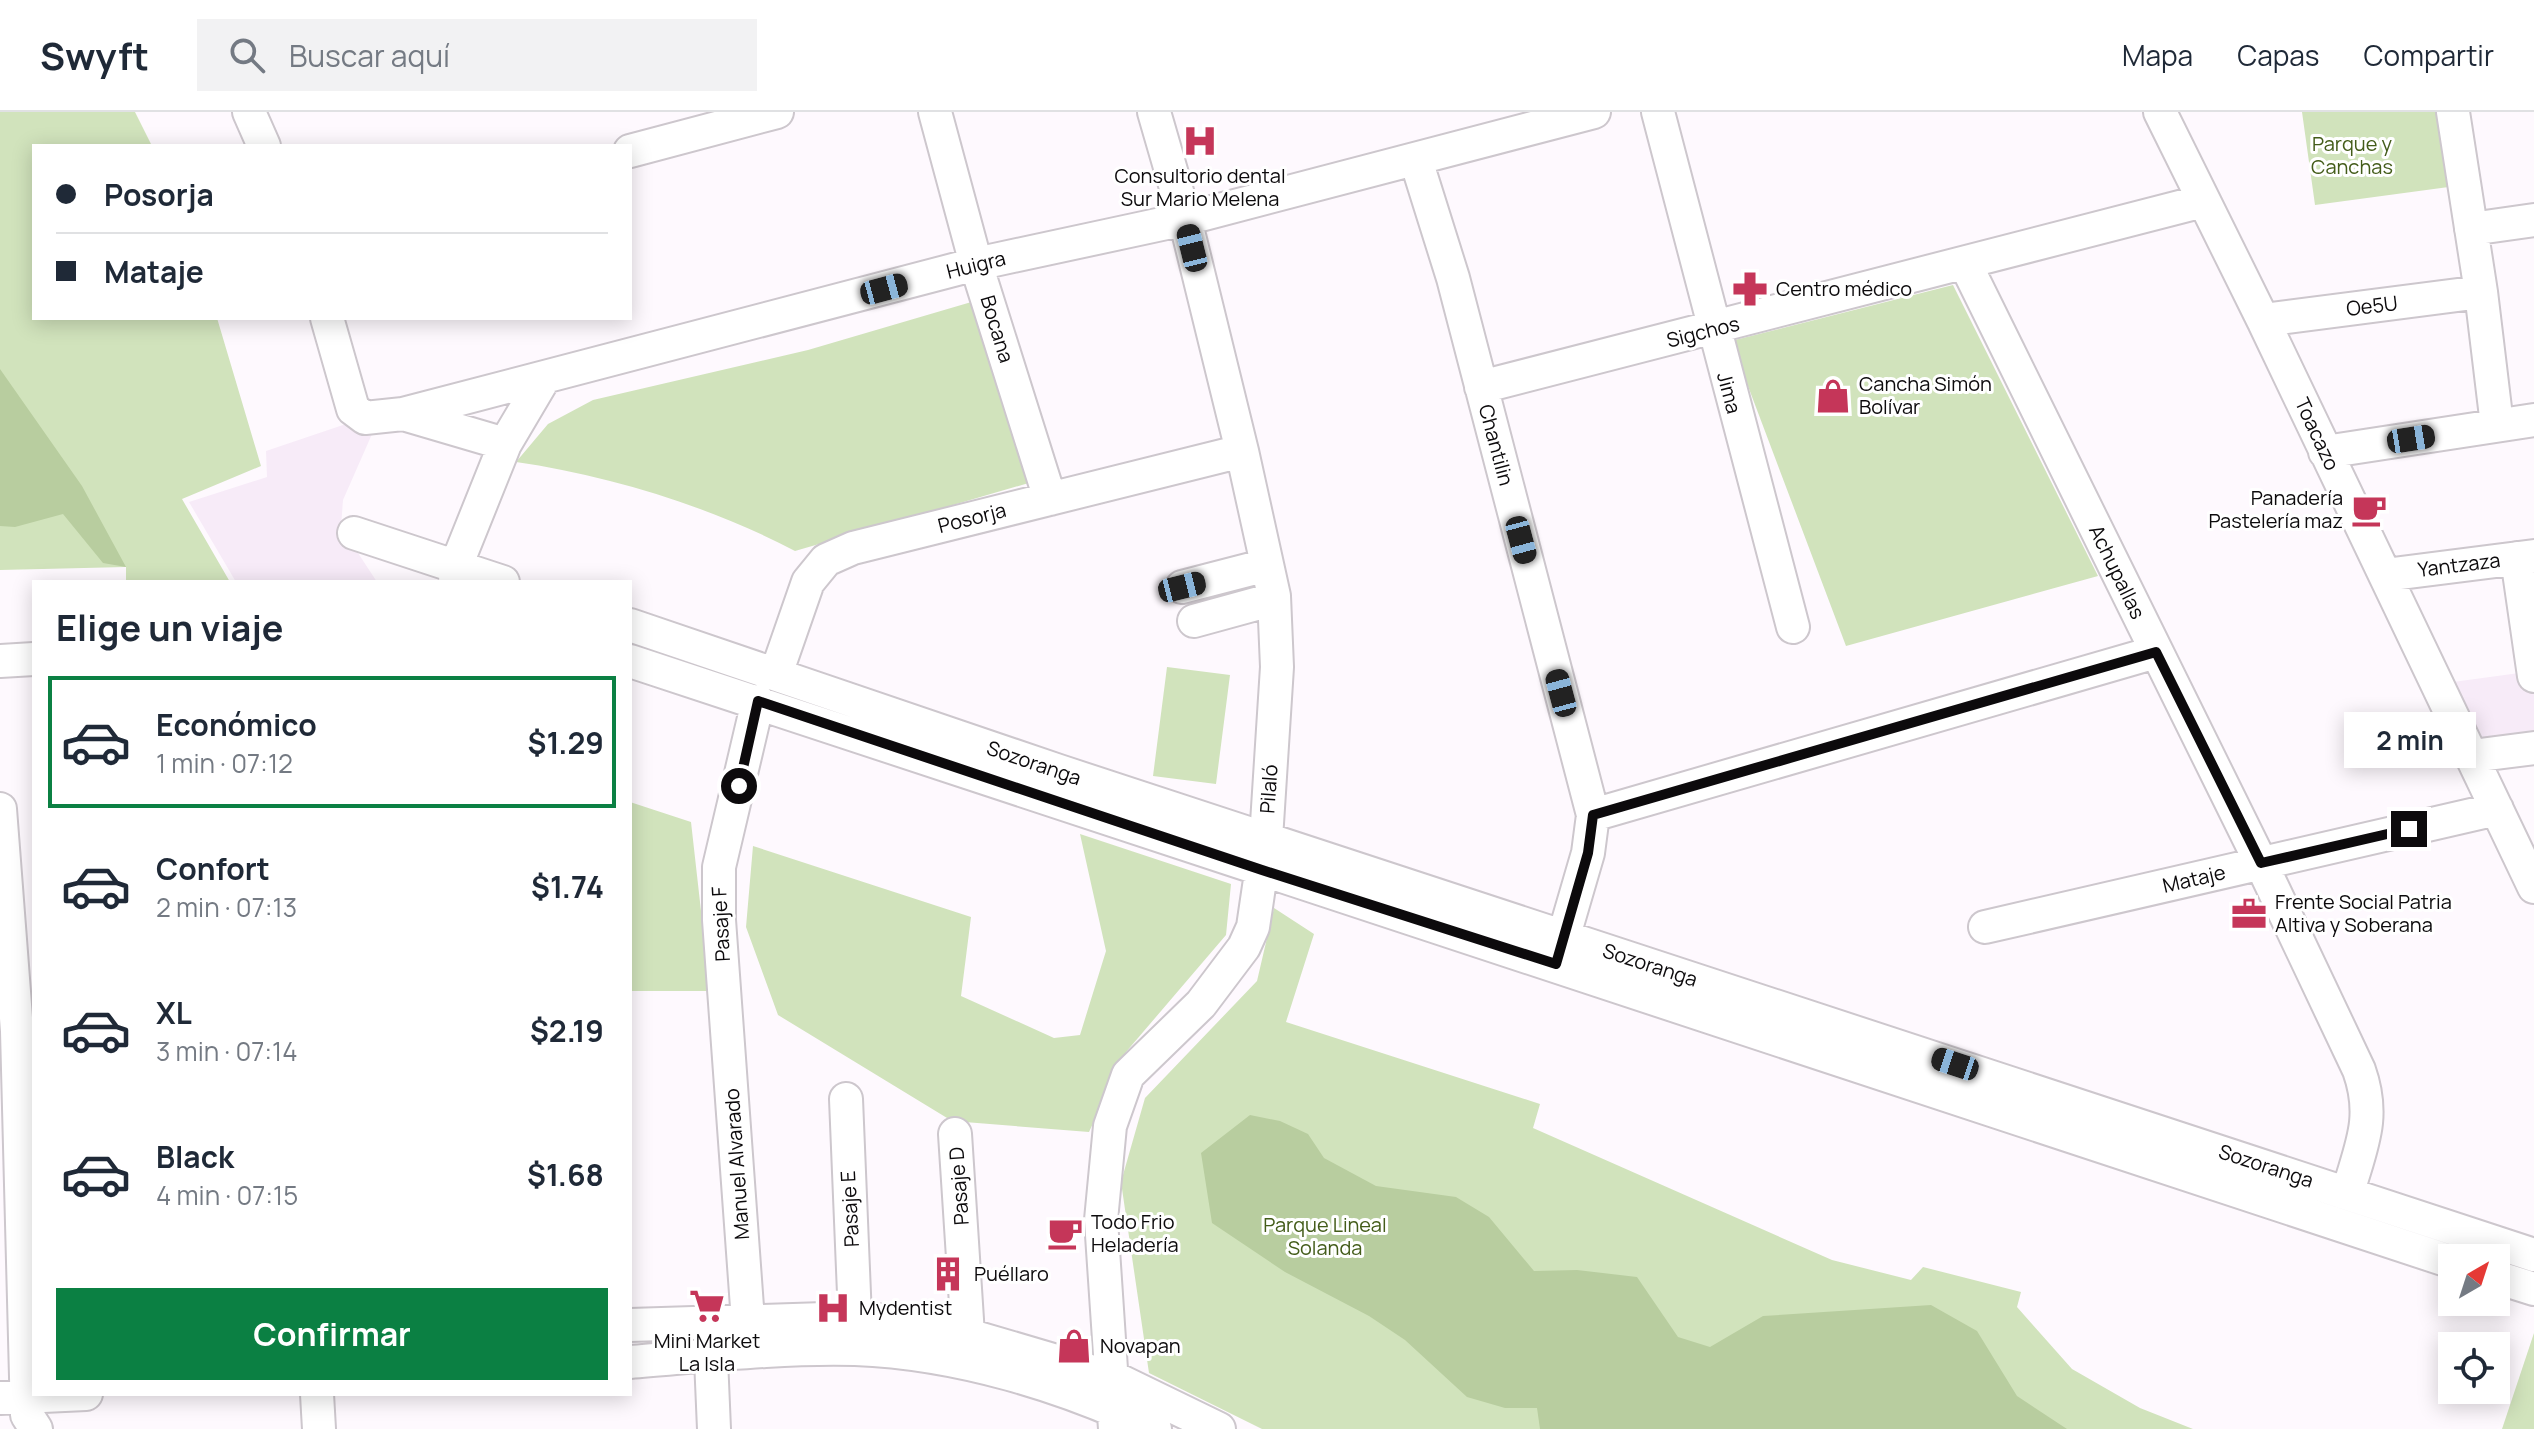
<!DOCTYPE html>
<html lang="es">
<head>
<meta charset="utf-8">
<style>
  :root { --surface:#fff; --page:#f2f2f3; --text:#1f2937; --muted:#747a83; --line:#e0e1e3; --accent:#0b8043 }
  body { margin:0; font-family:Manrope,sans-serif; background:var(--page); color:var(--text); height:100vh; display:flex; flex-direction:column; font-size:30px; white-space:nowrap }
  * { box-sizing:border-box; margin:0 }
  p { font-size:26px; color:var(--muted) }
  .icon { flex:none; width:44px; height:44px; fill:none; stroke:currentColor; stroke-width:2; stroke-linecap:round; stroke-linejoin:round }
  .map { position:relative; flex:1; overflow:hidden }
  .details { position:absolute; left:32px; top:468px; width:600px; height:816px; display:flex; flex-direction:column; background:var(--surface); border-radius:0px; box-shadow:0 4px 20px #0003 }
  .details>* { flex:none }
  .guide { position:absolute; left:32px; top:32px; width:600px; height:176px; border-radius:0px; box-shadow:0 4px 20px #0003; display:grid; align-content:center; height:176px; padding:0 24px; background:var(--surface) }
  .needle { width:52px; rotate:39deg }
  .fabs { position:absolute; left:2438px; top:1132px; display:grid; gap:16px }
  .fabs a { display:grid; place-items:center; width:72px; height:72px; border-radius:0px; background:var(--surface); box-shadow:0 4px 20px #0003; font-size:40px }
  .end { position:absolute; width:36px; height:36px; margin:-18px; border:10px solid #0c0a0c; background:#fff; box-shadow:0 0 0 4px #fff }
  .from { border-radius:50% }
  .bubble { position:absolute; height:56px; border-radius:0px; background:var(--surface); box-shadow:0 4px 20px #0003; font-size:26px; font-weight:700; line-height:56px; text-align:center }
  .car { position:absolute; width:24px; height:48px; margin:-24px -12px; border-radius:10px; box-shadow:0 0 6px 2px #0007; background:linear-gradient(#222 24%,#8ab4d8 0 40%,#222 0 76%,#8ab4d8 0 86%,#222 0) }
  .guide b { display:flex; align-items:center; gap:28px; height:76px; font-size:30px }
  .guide b+b { border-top:2px solid var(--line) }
  .guide i { width:20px; height:20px; background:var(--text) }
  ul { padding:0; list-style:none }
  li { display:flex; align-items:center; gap:24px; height:132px; margin:0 16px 12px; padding:0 8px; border:4px solid transparent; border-radius:0px }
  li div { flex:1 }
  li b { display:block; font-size:30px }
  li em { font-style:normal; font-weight:700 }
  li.current { border-color:var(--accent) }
  li>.icon { width:72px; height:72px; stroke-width:1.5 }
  h2 { padding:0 24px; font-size:36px; line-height:96px }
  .cta { display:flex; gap:16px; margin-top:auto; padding:16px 24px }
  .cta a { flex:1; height:92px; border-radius:0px; background:var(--accent); color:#fff; font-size:32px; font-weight:700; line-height:92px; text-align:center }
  header { display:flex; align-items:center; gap:48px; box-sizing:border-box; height:112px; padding:0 40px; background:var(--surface); border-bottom:2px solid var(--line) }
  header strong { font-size:38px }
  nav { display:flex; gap:44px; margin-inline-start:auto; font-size:28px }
  .search { width:560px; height:72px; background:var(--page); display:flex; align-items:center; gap:20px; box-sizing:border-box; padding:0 28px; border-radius:0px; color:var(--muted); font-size:30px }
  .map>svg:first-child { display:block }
  .built { fill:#f7ebf8 }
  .green { fill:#d1e3bc }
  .forest { fill:#b8cd9f }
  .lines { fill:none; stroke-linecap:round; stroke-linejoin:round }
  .minor-casing { stroke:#cdc7cd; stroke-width:36 }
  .minor { stroke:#fff; stroke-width:32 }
  .route { stroke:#0c0a0c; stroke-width:10 }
  .labels { text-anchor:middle; stroke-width:6; stroke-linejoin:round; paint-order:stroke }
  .park-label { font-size:20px; fill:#435c19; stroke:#fff }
  .poi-label { font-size:20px; fill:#0c0a0c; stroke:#fff; text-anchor:start }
  .street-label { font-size:20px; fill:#0c0a0c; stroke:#fff }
</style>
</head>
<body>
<header>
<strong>Swyft</strong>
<div class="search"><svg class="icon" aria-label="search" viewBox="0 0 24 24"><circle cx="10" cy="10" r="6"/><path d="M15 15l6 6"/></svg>Buscar aquí</div>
<nav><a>Mapa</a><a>Capas</a><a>Compartir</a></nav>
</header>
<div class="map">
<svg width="2534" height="1317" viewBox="0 0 2534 1317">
  <rect width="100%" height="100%" fill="#fef9fe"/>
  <path class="built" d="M343,313H376L343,388L341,415L377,470H236L189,390L267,365L266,339Z
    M2534,559V637L2480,643L2453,570Z"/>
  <path class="green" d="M0,0H135L152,34H34V206H217L261,354L182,387L230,470H126V455L0,458Z
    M2302,0H2444L2456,74L2315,93Z
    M1953,173L2098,464L1846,534L1731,229Z
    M985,186L1039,368L795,439C712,395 608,363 516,350L548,312L593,288L808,238Z
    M1167,555L1230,563L1216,672L1153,664Z
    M630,690L691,710L710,879H630Z
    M1080,722L1231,772L1226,823L1126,940L1089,1020L952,1009L778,903L746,815L753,734L971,805L961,884L1054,926L1080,923L1106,839Z
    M1274,796L1314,822L1286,910L1540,992L1533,1016L1832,1148L1911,1168L1923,1155L2021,1180L2017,1195L2072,1257L2140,1296L2193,1317H1262L1149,1261L1121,1070L1145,986L1257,869Z
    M2534,1221V1317H2502Z"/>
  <path class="forest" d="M0,257L82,374L126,455L103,451L63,402L15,415L0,414Z
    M1250,1003L1280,1009L1308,1022L1324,1046L1376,1074L1456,1085L1489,1105L1534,1159L1577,1158L1637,1165L1678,1225L1710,1235L1763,1204L1931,1193L1977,1219L2017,1284L2067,1317H1540L1537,1296H1505L1467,1285L1405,1228L1369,1204L1285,1160L1212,1111L1201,1041Z"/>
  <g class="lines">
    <g class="minor-casing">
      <path id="minor" d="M249,0L264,34
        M935,0L976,152L1050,387
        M1658,0L1793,515
        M2160,0L2263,208L2534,775
        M2453,0L2481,180L2497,313
        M630,39L777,0
        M1416,48L1453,166L1593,703L1588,741L1558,844
        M2471,117L2534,108
        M1965,151L2261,751L2359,958C2376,1006 2361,1034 2348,1080
        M327,206L353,297L365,306L403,302L976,152L1185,107L1594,0
        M2263,208L2481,180
        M1481,275L2203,89
        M403,302L505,332
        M2325,340L2534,308
        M354,421L503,470
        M2517,446L2534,564
        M2385,463L2534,444
        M455,470L456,454L505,332L544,266
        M1182,475L1267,453
        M1194,509L1274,487
        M630,513L1059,659L2534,1143
        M0,549L34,547
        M630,549L2452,1150
        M776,562L808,470L826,448L853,436L1242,339
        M2472,644L2534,636
        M0,697L17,919L27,1303L36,1317
        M1593,703L2156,540
        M1985,815L2497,697
        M846,987L855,1206
        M955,1022L968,1223
        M2496,1165L2534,1177
        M748,1209L719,808V755L758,589
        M630,1213L855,1206L905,1211L968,1223L1114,1266L1219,1317
        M710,1223L714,1317
        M630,1250C704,1244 781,1235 855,1237C957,1241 1064,1273 1155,1317
        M317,1282L319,1317
        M0,1286L86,1282
        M1115,1317L1101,1108L1110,1014L1128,963L1201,892L1244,835L1253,815L1266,727L1277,555L1274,484L1242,339L1185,107L1154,0"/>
    </g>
    <use href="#minor" class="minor"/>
  </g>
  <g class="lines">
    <path class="route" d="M739,674L758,589L1262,758L1556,852L1588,741L1593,703L2156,540L2261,751L2409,717"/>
  </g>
  <defs>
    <g id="hospital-bare" transform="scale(2.76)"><path d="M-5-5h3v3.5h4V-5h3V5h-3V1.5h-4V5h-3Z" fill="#c53659" stroke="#fff" stroke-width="2.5" paint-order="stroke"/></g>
    <g id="pharmacy-bare" transform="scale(2.76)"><path d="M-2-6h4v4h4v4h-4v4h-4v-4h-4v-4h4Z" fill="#c53659" stroke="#fff" stroke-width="2.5" paint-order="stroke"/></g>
    <g id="shop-bare" transform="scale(2.76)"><path d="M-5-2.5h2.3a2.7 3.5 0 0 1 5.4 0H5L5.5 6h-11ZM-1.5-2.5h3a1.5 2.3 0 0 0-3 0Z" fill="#c53659" stroke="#fff" stroke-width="2.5" paint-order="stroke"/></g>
    <g id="cafe-bare" transform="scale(2.76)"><path d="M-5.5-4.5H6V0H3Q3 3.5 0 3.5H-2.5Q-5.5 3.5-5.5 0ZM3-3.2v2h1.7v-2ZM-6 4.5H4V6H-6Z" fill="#c53659" stroke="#fff" stroke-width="2.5" paint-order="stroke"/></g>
    <g id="office-bare" transform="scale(2.76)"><path d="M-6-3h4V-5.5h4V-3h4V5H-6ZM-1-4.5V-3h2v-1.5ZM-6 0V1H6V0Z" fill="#c53659" stroke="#fff" stroke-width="2.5" paint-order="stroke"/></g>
    <g id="building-bare" transform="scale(2.76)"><path d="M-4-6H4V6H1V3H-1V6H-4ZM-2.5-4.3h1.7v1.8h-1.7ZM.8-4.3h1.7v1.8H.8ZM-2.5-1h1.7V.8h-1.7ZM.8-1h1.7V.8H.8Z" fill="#c53659" stroke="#fff" stroke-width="2.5" paint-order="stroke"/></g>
    <g id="supermarket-bare" transform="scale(2.76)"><path d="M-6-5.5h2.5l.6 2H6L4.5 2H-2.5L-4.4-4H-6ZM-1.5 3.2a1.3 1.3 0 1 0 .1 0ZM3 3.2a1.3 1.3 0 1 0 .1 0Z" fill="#c53659" stroke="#fff" stroke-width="2.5" paint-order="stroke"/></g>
  </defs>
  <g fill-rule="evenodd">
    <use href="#hospital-bare" x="1200" y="29"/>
    <use href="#pharmacy-bare" x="1750" y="177"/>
    <use href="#shop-bare" x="1833" y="284"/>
    <use href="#cafe-bare" x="2369" y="398"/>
    <use href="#office-bare" x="2249" y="802"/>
    <use href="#cafe-bare" x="1065" y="1121"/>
    <use href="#building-bare" x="948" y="1162"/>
    <use href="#supermarket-bare" x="707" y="1194"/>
    <use href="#hospital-bare" x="833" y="1196"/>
    <use href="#shop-bare" x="1074" y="1234"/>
  </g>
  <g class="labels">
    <g class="park-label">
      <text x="2352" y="39">Parque y<tspan x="2352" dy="23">Canchas</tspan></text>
      <text x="1325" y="1120">Parque Lineal<tspan x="1325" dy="23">Solanda</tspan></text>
    </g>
    <g class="poi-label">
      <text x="1200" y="71" text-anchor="middle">Consultorio dental<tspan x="1200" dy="23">Sur Mario Melena</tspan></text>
      <text x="1776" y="184">Centro médico</text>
      <text x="1859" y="279">Cancha Simón<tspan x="1859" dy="23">Bolívar</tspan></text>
      <text x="2343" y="393" text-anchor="end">Panadería<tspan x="2343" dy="23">Pastelería maz</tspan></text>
      <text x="2275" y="797">Frente Social Patria<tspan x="2275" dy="23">Altiva y Soberana</tspan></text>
      <text x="1091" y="1117">Todo Frio<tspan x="1091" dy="23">Heladería</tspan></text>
      <text x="974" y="1169">Puéllaro</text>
      <text x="859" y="1203">Mydentist</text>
      <text x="707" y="1236" text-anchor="middle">Mini Market<tspan x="707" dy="23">La Isla</tspan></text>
      <text x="1100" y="1241">Novapan</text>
    </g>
    <g class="street-label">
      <text transform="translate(976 153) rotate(-14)" y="7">Huigra</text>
      <text transform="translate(2372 194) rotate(-7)" y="7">Oe5U</text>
      <text transform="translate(997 217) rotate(73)" y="7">Bocana</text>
      <text transform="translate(1703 220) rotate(-14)" y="7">Sigchos</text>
      <text transform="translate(1729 281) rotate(75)" y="7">Jima</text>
      <text transform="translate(2317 322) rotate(65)" y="7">Toacazo</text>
      <text transform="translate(1496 333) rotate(75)" y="7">Chantilin</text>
      <text transform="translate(972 406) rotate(-14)" y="7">Posorja</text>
      <text transform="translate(2459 453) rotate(-7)" y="7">Yantzaza</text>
      <text transform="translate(2117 460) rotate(64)" y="7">Achupallas</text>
      <text transform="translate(1034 651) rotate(19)" y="7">Sozoranga</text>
      <text transform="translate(1269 677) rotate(-86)" y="7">Pilaló</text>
      <text transform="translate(2194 767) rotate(-13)" y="7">Mataje</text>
      <text transform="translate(721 812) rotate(-93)" y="7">Pasaje F</text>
      <text transform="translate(1650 853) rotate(18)" y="7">Sozoranga</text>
      <text transform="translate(737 1052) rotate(-94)" y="7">Manuel Alvarado</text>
      <text transform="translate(2266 1054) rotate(18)" y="7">Sozoranga</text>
      <text transform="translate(959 1074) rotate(-94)" y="7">Pasaje D</text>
      <text transform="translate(850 1097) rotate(-93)" y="7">Pasaje E</text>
    </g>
  </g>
</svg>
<div class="fabs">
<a><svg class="needle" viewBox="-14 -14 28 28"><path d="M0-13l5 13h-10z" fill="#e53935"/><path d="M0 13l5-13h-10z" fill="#747a83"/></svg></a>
<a><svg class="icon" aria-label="locate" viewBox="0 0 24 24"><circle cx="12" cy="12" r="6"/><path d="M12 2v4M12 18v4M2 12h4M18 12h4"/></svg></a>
</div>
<i class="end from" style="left:739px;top:674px"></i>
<i class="end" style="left:2409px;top:717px"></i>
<div class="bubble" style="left:2344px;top:600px;width:132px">2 min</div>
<i class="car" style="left:1192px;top:136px;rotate:346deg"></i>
<i class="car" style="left:884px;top:177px;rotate:75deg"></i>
<i class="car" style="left:2411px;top:327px;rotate:81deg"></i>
<i class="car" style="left:1521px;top:428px;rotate:165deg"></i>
<i class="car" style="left:1182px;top:475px;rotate:76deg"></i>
<i class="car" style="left:1561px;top:581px;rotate:345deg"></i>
<i class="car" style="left:1955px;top:952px;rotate:288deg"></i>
<div class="guide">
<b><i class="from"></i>Posorja</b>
<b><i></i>Mataje</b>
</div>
<section class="details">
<h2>Elige un viaje</h2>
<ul>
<li class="current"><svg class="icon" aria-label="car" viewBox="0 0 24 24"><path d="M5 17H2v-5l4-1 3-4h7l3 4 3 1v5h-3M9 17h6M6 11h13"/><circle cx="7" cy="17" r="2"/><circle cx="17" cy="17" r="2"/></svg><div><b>Económico</b><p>1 min · 07:12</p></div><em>$1.29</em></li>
<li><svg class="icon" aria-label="car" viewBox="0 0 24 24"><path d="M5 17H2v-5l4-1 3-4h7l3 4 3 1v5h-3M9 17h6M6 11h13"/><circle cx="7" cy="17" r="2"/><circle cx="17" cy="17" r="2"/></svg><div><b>Confort</b><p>2 min · 07:13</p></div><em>$1.74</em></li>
<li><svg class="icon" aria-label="car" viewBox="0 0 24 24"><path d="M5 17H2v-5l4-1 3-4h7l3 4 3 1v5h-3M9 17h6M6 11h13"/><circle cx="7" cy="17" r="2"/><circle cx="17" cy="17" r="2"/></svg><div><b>XL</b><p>3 min · 07:14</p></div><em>$2.19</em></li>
<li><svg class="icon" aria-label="car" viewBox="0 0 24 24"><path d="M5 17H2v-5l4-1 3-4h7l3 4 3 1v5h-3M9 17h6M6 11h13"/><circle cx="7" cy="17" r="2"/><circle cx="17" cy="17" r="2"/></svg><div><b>Black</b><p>4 min · 07:15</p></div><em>$1.68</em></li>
</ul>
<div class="cta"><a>Confirmar</a></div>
</section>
</div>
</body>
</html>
